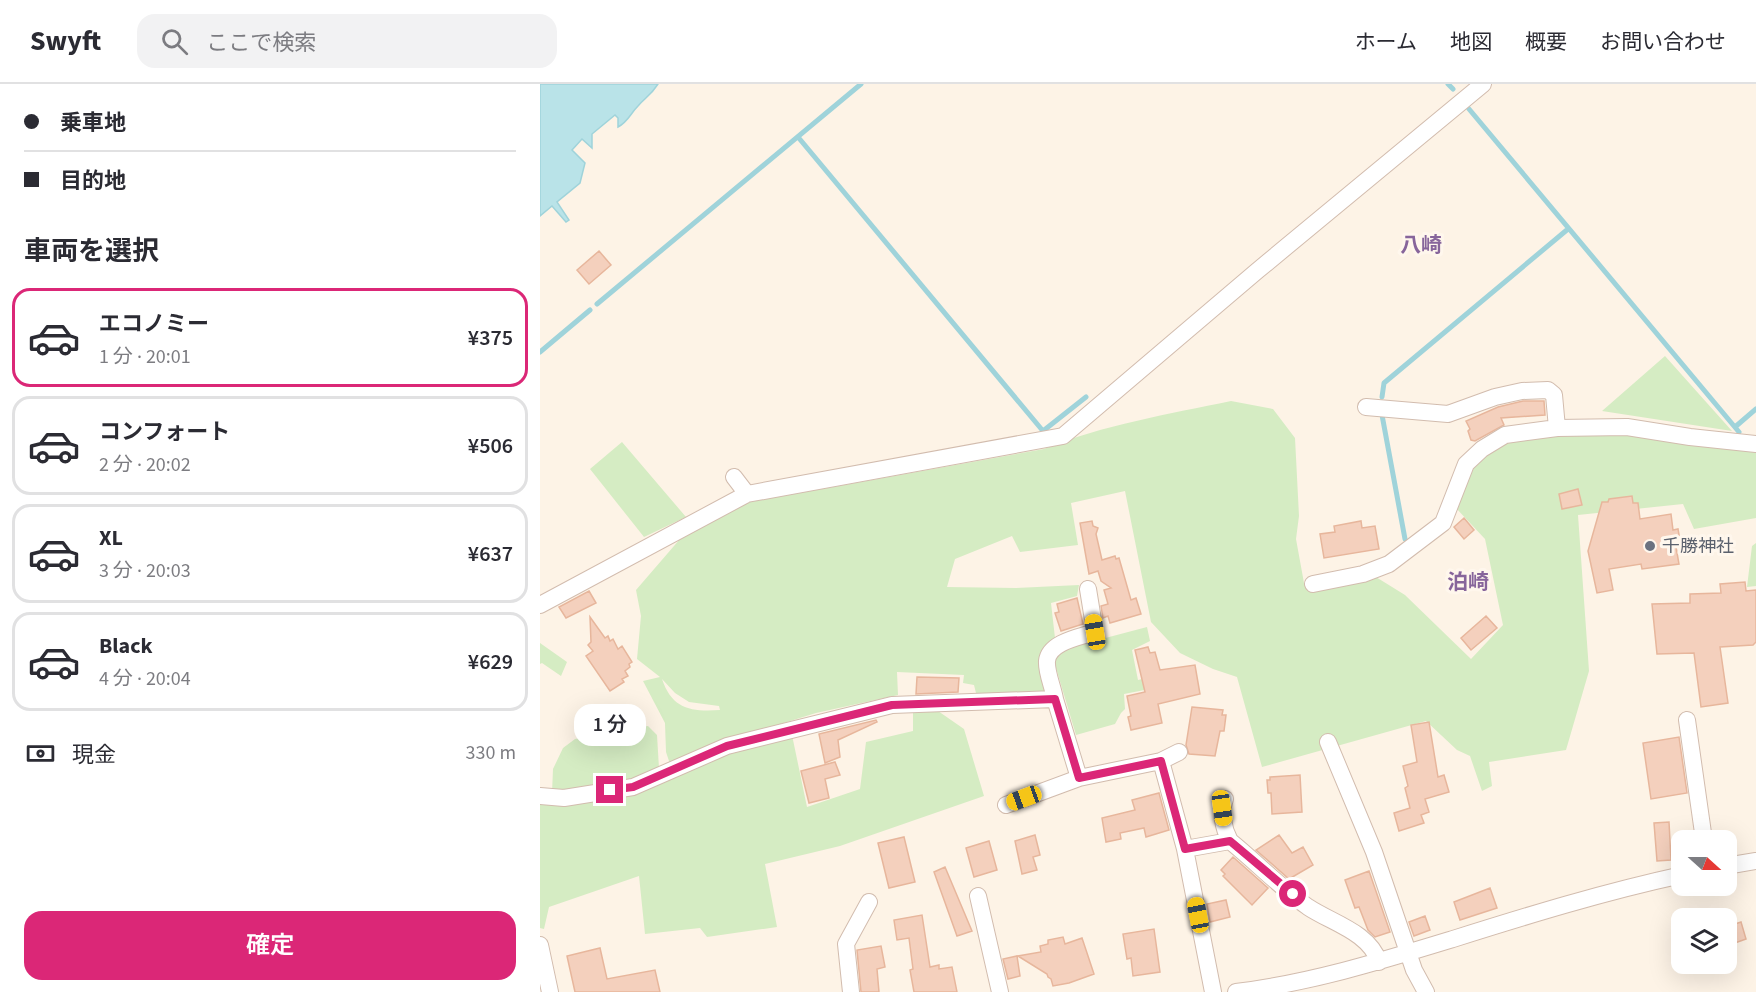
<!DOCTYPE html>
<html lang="ja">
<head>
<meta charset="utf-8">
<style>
  :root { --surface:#fff; --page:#f2f2f3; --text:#2b2b33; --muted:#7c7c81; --line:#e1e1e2; --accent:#db2777 }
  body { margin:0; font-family:"Source Sans 3","Noto Sans JP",sans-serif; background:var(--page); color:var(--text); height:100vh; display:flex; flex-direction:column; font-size:22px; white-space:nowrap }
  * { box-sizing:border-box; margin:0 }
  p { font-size:20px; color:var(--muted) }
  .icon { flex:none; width:33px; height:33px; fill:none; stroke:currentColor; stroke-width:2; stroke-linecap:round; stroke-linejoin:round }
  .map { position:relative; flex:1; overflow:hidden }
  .side { display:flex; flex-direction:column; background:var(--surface); width:540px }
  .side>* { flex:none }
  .guide { display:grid; align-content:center; height:132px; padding:0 24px; background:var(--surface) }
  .needle { width:39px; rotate:111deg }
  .tools { position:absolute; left:1131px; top:746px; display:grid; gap:12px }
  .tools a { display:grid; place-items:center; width:66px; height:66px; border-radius:12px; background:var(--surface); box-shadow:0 6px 24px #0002; font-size:30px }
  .end { position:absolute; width:27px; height:27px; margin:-14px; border:8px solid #db2777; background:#fff; box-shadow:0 0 0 3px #fff }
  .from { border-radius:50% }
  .bubble { position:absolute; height:42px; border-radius:18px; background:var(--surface); box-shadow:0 6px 24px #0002; font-size:20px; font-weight:600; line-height:42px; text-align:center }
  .car { position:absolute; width:18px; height:36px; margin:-18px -9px; border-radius:8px; box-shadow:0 0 4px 2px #0007; background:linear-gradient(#f5c518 24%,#345 0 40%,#f5c518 0 76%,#345 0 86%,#f5c518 0) }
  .guide b { display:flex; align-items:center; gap:21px; height:57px; font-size:22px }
  .guide b+b { border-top:2px solid var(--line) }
  .guide i { width:15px; height:15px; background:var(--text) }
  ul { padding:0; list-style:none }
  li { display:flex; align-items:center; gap:18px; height:99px; margin:0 12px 9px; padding:0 12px; border:3px solid var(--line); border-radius:18px }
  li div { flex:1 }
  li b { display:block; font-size:22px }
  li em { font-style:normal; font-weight:600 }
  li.current { border-color:var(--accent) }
  li>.icon { width:54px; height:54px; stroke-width:1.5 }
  h2 { padding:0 24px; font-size:27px; line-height:72px }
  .pay { display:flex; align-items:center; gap:15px; height:66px; padding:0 24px; font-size:22px }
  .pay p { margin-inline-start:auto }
  .action { display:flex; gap:12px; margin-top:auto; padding:12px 24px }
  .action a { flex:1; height:69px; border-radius:18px; background:var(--accent); color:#fff; font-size:24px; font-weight:600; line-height:69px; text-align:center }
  header { display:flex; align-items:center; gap:36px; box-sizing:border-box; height:84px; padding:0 30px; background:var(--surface); border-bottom:2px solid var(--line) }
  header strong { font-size:28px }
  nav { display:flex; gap:33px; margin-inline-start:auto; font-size:21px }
  .search { width:420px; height:54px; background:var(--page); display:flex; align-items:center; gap:15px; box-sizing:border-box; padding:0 21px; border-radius:18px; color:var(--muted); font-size:22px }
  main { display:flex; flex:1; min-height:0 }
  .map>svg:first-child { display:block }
  .green { fill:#d5ecc3; fill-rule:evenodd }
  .water { fill:#b9e3e8; stroke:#9fd3da; stroke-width:1.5 }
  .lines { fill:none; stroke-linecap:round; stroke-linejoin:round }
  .stream { stroke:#9fd3da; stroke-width:5 }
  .building { fill:#f4d0bd; stroke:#e7b69c; stroke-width:1.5 }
  .minor-casing { stroke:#d2bcae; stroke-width:18 }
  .minor { stroke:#fff; stroke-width:16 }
  .route { stroke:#db2777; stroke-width:8 }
  .worship-dot { fill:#6b7280; stroke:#fff7ed; stroke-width:2 }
  .labels { text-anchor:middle; stroke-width:6; stroke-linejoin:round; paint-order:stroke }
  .worship-label { font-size:18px; fill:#5b616d; stroke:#fff7ed; text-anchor:start }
  .quarter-label { font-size:21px; font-weight:bold; fill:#87659b; stroke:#fff7ed }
</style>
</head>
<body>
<header>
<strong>Swyft</strong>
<div class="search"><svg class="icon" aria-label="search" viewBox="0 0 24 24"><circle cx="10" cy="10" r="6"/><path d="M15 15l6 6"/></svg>ここで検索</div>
<nav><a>ホーム</a><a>地図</a><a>概要</a><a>お問い合わせ</a></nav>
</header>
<main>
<section class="side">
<div class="guide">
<b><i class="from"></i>乗車地</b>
<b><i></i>目的地</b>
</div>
<h2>車両を選択</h2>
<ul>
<li class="current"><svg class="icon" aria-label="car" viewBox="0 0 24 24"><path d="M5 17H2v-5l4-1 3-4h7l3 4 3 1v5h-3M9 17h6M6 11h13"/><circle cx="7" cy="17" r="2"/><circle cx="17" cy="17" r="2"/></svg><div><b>エコノミー</b><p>1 分 · 20:01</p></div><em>¥375</em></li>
<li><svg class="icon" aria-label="car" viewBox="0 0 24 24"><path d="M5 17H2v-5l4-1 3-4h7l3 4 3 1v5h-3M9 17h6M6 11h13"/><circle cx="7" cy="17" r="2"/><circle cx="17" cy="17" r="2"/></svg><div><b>コンフォート</b><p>2 分 · 20:02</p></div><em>¥506</em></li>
<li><svg class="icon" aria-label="car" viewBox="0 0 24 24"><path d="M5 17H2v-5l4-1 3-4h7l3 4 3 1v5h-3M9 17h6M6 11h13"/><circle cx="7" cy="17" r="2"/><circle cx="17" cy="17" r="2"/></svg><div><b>XL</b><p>3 分 · 20:03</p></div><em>¥637</em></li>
<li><svg class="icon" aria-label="car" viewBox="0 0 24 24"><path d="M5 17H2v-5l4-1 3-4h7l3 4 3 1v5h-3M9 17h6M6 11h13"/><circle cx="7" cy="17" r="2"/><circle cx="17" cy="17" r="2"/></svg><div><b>Black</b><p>4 分 · 20:04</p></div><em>¥629</em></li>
</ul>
<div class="pay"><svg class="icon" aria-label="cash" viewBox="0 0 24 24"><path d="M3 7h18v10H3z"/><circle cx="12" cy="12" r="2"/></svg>現金<p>330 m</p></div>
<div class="action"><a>確定</a></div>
</section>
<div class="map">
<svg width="1216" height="908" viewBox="0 0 1216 908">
  <rect width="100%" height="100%" fill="#fdf3e6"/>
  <path class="green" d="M1125,272L1192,347L1062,327Z
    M691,317L733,325L755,354L759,432L756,455L764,499L823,485L865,511L931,575L963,541L945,455L915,423L929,383L955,360L1017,349H1079L1216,366V434L1154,445L1143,420L1038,431L1049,587L1026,666L949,678L952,702L942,707L930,672L917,666L886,637L722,683L697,593L673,585L640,569L611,538L585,407L531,419L538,461L480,468L472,452L415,475L407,503L476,504L539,501L537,512L511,519L515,554L507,610L437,613L434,601L423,599L424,591L357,588L358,611L276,629L189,656L131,683L126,668L125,639L103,597L120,593L97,575L101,532L96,506L140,455L210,418L504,365C563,341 629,330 691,317ZM122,595L135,609L149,618L179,622L180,626C151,628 132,625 122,595Z
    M82,358L146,433L104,453L50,385Z
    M1216,459V502L1207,503L1212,462Z
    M607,543L610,557L592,566L598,596L618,591L620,603L584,610L585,625L581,629L575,640L536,651L513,574L520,566Z
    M0,559L27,578L21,592L2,579L0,580Z
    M373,626L398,627L424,645L444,712L300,762L225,780L237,843L167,853L160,844L105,850L99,792L9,823L4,845L0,844V718L66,712L185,665L252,651L267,723L320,705L326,658L373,647Z
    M108,642L117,651L119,684L92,696L12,709L13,685L23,664L35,655Z"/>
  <path class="water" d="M0,0H118C111,11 106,13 98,22C90,30 88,38 78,43V34L75,31L52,50V64L42,55L32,66L45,79L40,99L17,118L29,136L26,138L12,122L0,132Z"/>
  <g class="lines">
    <path class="stream" d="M908,0L913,5
      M929,25L1199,348
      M258,53L503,347L546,313
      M57,220L321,0
      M0,268L50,226
      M842,313L844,299L1028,145
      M842,331L865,455
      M1195,343L1216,325"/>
  </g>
  <path class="building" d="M59,167L71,181L49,200L37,186Z
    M983,317H1004L1005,331L961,334L964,341L935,357L931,356L928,347L930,345L926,337L958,323Z
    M1038,405L1042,421L1022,425L1019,410Z
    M1092,412L1093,419H1098L1100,435L1131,430L1133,446L1138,445L1141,462L1136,463L1139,480L1102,485L1101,480L1069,485L1073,506L1057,509L1048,467L1062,418H1068L1069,415Z
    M924,434L934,446L924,455L914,443Z
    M552,437L553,442L558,444L556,450L562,476L575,472L576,475L579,474L591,516L596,514L601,530L570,539L568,532L563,534L561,522L568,520L564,506L571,504L561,497L558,487L549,490L540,439Z
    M821,437L822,444L835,442L839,465L784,474L780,450L795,448L794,442Z
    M1205,498L1206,507L1216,506V558L1213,561L1180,563L1188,619L1161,623L1154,569L1117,570L1112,520L1150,519V510L1181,509L1180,500Z
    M49,507L56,519L26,534L19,523Z
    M537,514L543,540L521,547L515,529L519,528L517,520Z
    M946,532L957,544L931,566L921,554Z
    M50,533L65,554L68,552L70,557L73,555L78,565L82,562L92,578L89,580L90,583L85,587L88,592L82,595L84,598L70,607L46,572L53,567L48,561L51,558Z
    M608,563L610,569L615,568L620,586L655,581L660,610L618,620L622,639L591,646L588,633L591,632L587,612L605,608L595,566Z
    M377,593L419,594L418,608L376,610Z
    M652,623L683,626L682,631H686L684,647H680L675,672L649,670L646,661Z
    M336,636L337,638L298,656L300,673L285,679L279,650Z
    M889,638L898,693L904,691L909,708L885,715L889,728L881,731L884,739L859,747L854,729L870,724L865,704L868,702L863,682L877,678L871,641Z
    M1139,653L1147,709L1111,715L1103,659Z
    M295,678L300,691L285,695L289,714L269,719L261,687Z
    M760,691L762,728L732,730L731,709H728L727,696H730V693Z
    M619,709L629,746L606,753L604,744L580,749L581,755L566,758L562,734L595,726L592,716Z
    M1129,738L1131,776L1117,777L1114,739Z
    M495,751L500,771L493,773L497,786L482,790L475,757Z
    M739,751L752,769L763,763L773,781L749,795L716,766Z
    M364,753L375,798L349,804L338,759Z
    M449,757L457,786L434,793L426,764Z
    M693,773L728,804L712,821L683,792L685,790L681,786Z
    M405,783L432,847L417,852L394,788Z
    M829,787L850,848L835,853L828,846L819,823L815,824L805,796Z
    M950,804L957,824L920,836L914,818Z
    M686,816L690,833L670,838L667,820Z
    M382,831L390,883L399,881V885L412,883L417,908H374L370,886L373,885L369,854L357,856L354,836Z
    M885,832L890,846L874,852L869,838Z
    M1201,838L1206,855L1192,860L1186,843Z
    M614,845L620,888L593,892L591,874L587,875L583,850Z
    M523,853L525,860L542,854L554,890L529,899L513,902L511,895L508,893L507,890L478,872L501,868L500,862L508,860V856Z
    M341,862L345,883L337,885L339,908H321L317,866Z
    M60,864L67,895L115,886L120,908H35L27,872Z
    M477,872L480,892L468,895L463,875Z"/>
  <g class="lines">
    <g class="minor-casing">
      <path id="minor" d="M826,323L908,330L955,313L982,307L1008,306L1014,311L1017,344
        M194,393L207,410
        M773,500L823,490L849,480L903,439L926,380L942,365L965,351L1017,344L1087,343L1150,353L1216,360
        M0,521L207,410L523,352L717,187L943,0
        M515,615C513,603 506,588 507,577C509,558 540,553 555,548L548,505
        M1147,636L1164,756
        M788,658L834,768L874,886L886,908
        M621,677L645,765L673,908
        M0,712L24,714L93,703L187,662L352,621L515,615L539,694
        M685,715C680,728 683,744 690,757
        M466,721L539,694L621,677L639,668
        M645,765L690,757C716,778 741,804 768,823C792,839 829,848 839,878
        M1186,782L1216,777
        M438,812L460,908
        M0,861L10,908
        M311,908L306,860L329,818
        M696,908C770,899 841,877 913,855C989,831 1064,808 1142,791"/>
    </g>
    <use href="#minor" class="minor"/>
  </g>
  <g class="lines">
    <path class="route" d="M70,706L93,703L187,662L352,621L515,615L539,694L621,677L645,765L690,757L753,810"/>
  </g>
  <circle class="worship-dot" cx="1110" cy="462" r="6"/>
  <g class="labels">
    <g class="worship-label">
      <text x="1122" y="468">千勝神社</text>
    </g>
    <g class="quarter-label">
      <text x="881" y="168">八崎</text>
      <text x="928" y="505">泊崎</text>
    </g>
  </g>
</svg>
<div class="tools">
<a><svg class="needle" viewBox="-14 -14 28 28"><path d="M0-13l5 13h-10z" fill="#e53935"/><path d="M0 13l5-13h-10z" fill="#7c7c81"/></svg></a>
<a><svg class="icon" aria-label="layers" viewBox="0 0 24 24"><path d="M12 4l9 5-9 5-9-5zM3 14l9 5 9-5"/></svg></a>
</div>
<i class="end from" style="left:753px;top:810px"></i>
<i class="end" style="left:70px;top:706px"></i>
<div class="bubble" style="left:34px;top:620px;width:72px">1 分</div>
<i class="car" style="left:555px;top:548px;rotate:351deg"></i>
<i class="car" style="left:484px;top:714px;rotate:250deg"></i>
<i class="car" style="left:682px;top:724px;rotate:172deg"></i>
<i class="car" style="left:658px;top:831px;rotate:349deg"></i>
</div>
</main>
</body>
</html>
